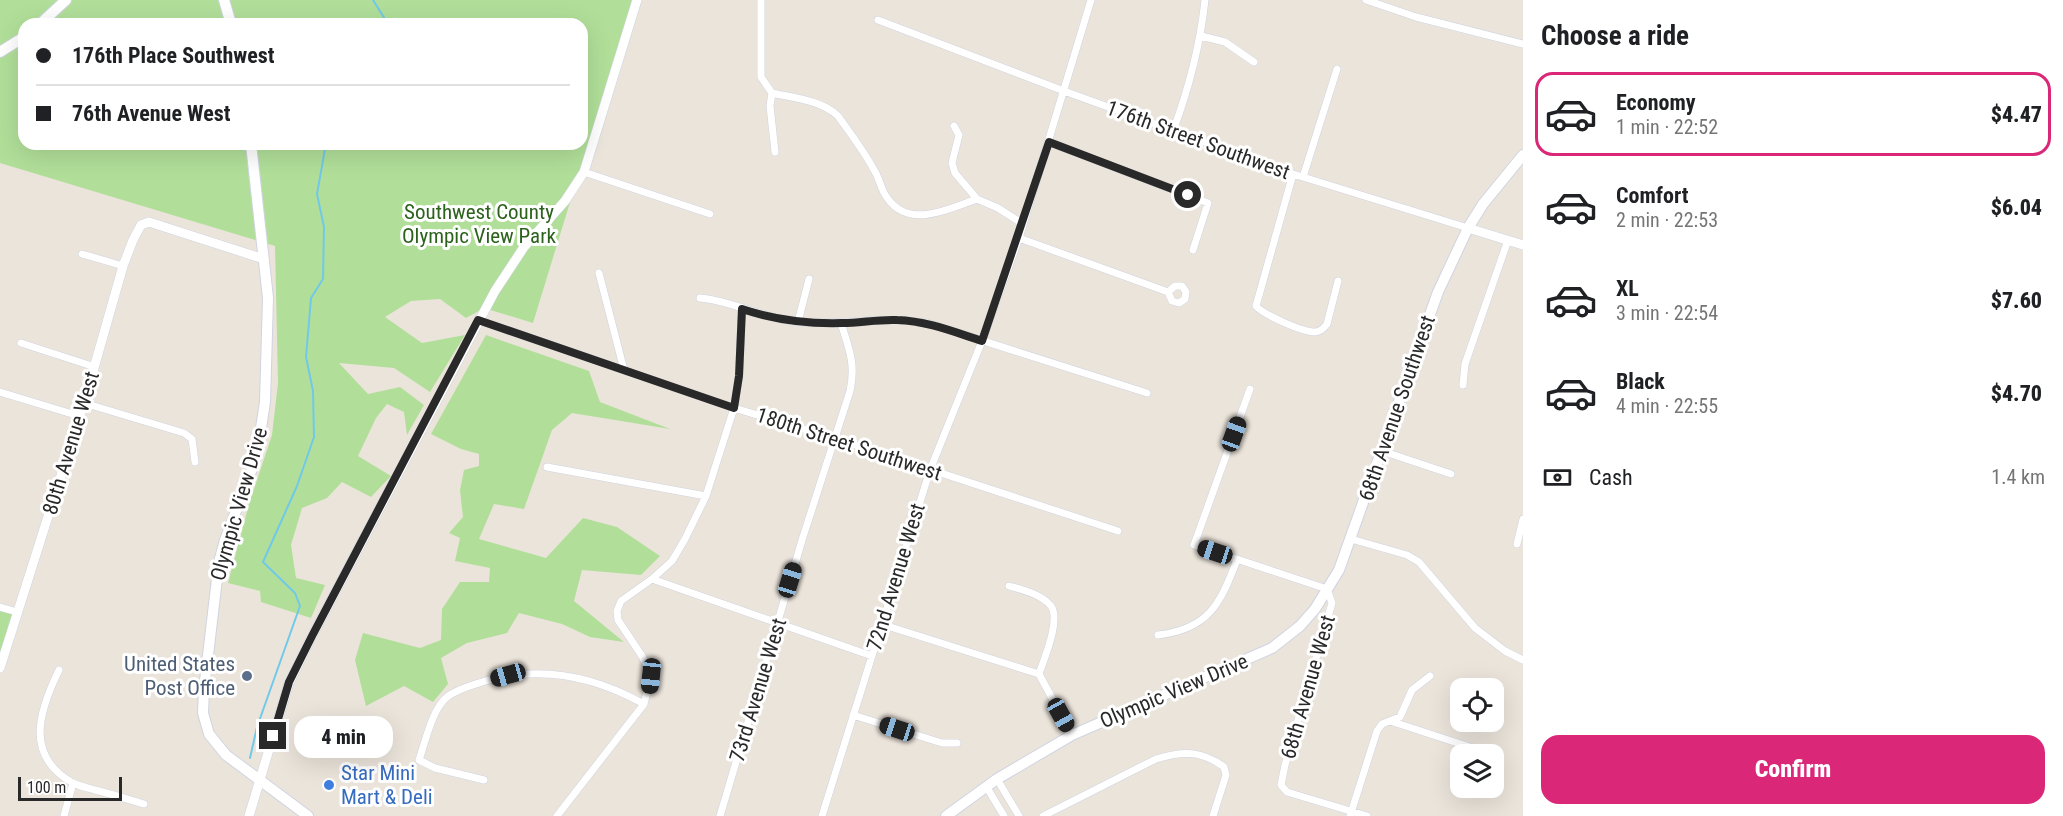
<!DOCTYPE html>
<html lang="en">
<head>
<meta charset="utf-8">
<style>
  :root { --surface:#fff; --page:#f6f6f6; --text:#202124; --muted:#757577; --line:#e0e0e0; --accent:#db2777 }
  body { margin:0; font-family:"Roboto Condensed",sans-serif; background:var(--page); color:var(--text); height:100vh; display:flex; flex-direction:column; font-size:22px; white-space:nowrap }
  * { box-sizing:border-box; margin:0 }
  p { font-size:20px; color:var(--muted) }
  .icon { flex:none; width:33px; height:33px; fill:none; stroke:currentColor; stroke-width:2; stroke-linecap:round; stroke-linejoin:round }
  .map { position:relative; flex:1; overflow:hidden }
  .details { display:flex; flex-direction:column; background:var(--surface); width:540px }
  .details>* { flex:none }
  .hud { position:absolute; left:18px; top:18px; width:570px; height:132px; border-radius:18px; box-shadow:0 6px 24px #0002; display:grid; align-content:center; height:132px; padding:0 18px; background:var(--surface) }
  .fabs { position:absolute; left:1450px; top:678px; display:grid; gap:12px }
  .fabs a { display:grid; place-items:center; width:54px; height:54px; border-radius:12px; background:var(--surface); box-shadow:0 6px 24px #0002; font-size:30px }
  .scale { position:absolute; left:18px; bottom:15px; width:104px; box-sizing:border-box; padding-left:6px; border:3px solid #292929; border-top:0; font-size:16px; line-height:21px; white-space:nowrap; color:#292929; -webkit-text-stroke:4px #fff; paint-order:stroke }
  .end { position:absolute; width:27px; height:27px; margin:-14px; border:8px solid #292929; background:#fff; box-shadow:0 0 0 3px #fff }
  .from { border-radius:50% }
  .bubble { position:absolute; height:42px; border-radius:18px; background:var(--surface); box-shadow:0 6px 24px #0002; font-size:20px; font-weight:800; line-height:42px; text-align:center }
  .car { position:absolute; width:18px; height:36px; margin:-18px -9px; border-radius:8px; box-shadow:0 0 4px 2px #0007; background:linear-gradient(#222 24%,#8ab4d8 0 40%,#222 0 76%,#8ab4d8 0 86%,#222 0) }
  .hud b { display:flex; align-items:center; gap:21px; height:57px; font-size:22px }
  .hud b+b { border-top:2px solid var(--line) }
  .hud i { width:15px; height:15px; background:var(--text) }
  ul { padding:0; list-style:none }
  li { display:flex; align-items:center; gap:18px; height:84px; margin:0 12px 9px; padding:0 6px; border:3px solid transparent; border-radius:18px }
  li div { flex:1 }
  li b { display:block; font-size:22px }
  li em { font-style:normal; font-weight:800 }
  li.current { border-color:var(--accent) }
  li>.icon { width:54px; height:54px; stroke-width:1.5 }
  h2 { padding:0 18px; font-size:27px; line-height:72px }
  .pay { display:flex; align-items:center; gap:15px; height:66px; padding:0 18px; font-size:22px }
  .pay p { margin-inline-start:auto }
  .action { display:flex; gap:12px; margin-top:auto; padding:12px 18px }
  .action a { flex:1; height:69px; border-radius:18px; background:var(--accent); color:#fff; font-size:24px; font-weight:800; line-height:69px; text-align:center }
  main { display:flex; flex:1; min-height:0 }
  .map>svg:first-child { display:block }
  .green { fill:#b1df99; fill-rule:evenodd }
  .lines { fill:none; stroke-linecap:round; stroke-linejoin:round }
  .stream { stroke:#71c9e9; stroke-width:2 }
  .minor-casing { stroke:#d0d4e1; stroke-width:8 }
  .tertiary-casing { stroke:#d0d4e1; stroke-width:10 }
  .secondary-casing { stroke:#d0d4e1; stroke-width:12 }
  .minor { stroke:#fff; stroke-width:7 }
  .tertiary { stroke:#fff; stroke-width:9 }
  .secondary { stroke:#fff; stroke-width:10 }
  .route { stroke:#292929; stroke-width:8 }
  .service-dot { fill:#5c6f8a; stroke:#fff; stroke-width:2 }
  .shop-dot { fill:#3f7fe0; stroke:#fff; stroke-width:2 }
  .labels { text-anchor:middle; stroke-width:6; stroke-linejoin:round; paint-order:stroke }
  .street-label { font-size:21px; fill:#292929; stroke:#fff }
  .park-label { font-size:21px; fill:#2b621c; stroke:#fff }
  .service-label { font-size:21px; fill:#4e5e75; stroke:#fff; text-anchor:end }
  .shop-label { font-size:21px; fill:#366cbe; stroke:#fff; text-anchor:start }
</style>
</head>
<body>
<main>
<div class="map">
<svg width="1523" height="816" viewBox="0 0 1523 816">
  <rect width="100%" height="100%" fill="#ebe4db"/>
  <path class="green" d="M0,0H632L533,323L484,308L466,318L440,299L411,301L385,317L422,343L465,335L430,392L394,368L339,363L368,394L400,387L424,405L407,435L404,412L387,404L376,418L358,456L391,476L371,497L342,482L327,498L302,508L291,545L296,578L325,585L311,618L261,602L260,591L228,583L249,504L272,435L278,383L275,246L0,163ZM24,24H582V144H24Z
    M486,335L589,371L600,402L670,429L572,413L552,430L524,509L494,504L479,539L546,558L583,518L617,527L660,556L641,575L582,570L574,601L624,642L590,637L562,624L519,613L507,633L467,643L441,658L448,684L433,702L404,686L366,706L355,660L363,633L420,648L441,640L442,609L460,582H489L490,568L455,561L460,538L449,533L463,517L460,490L464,470L479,466V454L461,449L431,434Z
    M0,611L14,615L0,655Z"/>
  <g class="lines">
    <path class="stream" d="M373,0L388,24
      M250,758L257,727L300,606L295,593L263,562L297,486L314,437L313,391L306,357L311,298L323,279L324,227L317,194L325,149L333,144"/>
    <g class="minor-casing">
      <path id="minor" d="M761,0V77L772,93C794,98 821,100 838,116C850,133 864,151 874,170C880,179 881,191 888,199C910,229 949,209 977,199L998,208L1023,224
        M1366,0L1416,17L1523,44
        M878,20L1064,91L1293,174L1468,228
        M1201,36L1225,42L1254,62
        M772,93L770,106L775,152
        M954,126L959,135L952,163L955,173L977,199
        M1173,131C1189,88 1200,46 1205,0
        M1049,142L1208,203L1193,250
        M584,172L710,214
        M1293,174L1256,306C1264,315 1302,332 1315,332C1320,332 1324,328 1327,324L1338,281
        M1303,177L1337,69
        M1019,238L1168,292L1172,301L1179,303L1185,299L1186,292L1182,286H1175L1168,292
        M82,254L123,266
        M599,273L624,370
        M700,298C734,301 764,319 798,322C830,325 863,320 895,320C905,320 916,322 927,323L1147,393
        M478,320L734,408L834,438L1118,531
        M798,322L809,279
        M21,343L95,367
        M1463,385L1465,364L1508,240
        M1250,389L1194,545L1327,589L1332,603L1285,765L1281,785L1287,792L1367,816
        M0,392L79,416
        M84,403L184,433L192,439L195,462
        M1382,451L1451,474
        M547,467L706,496
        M1351,539L1407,555L1419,562L1475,628L1505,651L1523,660
        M1517,544L1523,519
        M652,579L872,656
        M1009,586C1023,590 1041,594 1051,606C1061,620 1044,659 1039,674L1072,735
        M0,607L17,612
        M881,624L1039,674
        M1158,635C1209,629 1220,604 1237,560
        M59,670C39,711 24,756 73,783C79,786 88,788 95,790C111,794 127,799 144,804
        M853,715L942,743H957
        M1390,721L1473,748L1485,754
        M997,779L1019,816
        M484,780L435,768L419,760C425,743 432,709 447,697C457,689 473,685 485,681C541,665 594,676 644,704
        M986,786L1004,816
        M64,816L73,783
        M557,816L644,704L651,676L642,656L618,620L617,611L621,601L652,579L672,561L685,539L706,496L734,408L739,376L742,309
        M720,816L803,537L850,391C856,364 849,349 841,323
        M822,816L930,470L982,341L1019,238L1091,0
        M1043,816L1156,759C1182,751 1201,750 1224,767L1226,775L1213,816
        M1350,816L1377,731L1382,724L1400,717L1412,690L1430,676"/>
    </g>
    <g class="tertiary-casing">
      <path id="tertiary" d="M1468,228L1523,245
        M0,668L84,403L123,266L133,240L141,225L149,222L264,259
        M249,816L289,683L312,636L495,291L524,247L565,201L584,172L637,0"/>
    </g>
    <g class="secondary-casing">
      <path id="secondary" d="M224,0L231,24
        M40,24L66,0
        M0,52L24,37
        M251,144L268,298L265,402L259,441L253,466L225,540L219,562L204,689L203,713L209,734L226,755L308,816
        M946,816L997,779L1072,735L1272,648L1300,626L1315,609L1339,570L1438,292L1468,228L1483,204L1523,155"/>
    </g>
    <use href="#minor" class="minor"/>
    <use href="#tertiary" class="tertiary"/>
    <use href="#secondary" class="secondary"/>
  </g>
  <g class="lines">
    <path class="route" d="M273,736L289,682L312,636L478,320L734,408L739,376L742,309C775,320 807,324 842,323C860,323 879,319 897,320C927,321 954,332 982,341L1049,142L1188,195"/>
  </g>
  <circle class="service-dot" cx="247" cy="676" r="6"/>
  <circle class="shop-dot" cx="329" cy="785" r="6"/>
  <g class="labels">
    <g class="street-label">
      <text transform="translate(1198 140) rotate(20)" y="7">176th Street Southwest</text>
      <text transform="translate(1397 408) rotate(-71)" y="7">68th Avenue Southwest</text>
      <text transform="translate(71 443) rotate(-73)" y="7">80th Avenue West</text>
      <text transform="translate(849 444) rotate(18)" y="7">180th Street Southwest</text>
      <text transform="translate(239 504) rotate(-74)" y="7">Olympic View Drive</text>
      <text transform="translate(896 577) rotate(-73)" y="7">72nd Avenue West</text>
      <text transform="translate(1308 687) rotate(-74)" y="7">68th Avenue West</text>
      <text transform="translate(758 690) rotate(-73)" y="7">73rd Avenue West</text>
      <text transform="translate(1174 691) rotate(-23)" y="7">Olympic View Drive</text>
    </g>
    <g class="park-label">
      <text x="479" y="219">Southwest County<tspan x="479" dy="24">Olympic View Park</tspan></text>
    </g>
    <g class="service-label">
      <text x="235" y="671">United States<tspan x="235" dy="24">Post Office</tspan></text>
    </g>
    <g class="shop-label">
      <text x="341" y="780">Star Mini<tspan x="341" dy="24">Mart &amp; Deli</tspan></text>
    </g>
  </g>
</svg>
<div class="fabs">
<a><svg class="icon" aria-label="locate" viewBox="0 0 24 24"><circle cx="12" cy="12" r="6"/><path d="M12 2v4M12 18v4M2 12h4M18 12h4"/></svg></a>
<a><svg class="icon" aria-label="layers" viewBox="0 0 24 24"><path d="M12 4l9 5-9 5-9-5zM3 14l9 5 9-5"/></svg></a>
</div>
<div class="scale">100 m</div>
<i class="end from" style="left:1188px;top:195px"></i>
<i class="end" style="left:273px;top:736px"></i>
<div class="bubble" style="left:294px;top:716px;width:99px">4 min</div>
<i class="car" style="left:1234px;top:434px;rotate:20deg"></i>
<i class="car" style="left:1215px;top:552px;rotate:288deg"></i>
<i class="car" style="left:790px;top:580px;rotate:17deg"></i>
<i class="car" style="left:508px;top:675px;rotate:254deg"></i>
<i class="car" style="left:651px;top:676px;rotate:186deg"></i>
<i class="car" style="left:1061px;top:715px;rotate:151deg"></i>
<i class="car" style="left:897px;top:729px;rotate:288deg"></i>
<div class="hud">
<b><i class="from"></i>176th Place Southwest</b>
<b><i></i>76th Avenue West</b>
</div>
</div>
<section class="details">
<h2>Choose a ride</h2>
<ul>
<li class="current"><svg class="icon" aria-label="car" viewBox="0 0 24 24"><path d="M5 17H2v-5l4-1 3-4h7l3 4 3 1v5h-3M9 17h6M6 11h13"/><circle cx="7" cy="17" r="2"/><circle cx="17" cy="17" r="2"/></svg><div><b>Economy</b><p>1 min · 22:52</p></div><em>$4.47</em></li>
<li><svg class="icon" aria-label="car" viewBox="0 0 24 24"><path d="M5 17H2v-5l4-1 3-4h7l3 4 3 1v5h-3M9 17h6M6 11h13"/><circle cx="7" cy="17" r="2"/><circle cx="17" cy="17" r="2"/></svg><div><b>Comfort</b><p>2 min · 22:53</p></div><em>$6.04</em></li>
<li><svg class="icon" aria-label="car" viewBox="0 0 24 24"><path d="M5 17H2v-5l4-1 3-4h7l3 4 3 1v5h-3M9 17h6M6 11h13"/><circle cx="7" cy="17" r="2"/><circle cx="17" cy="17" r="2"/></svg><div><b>XL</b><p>3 min · 22:54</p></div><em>$7.60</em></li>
<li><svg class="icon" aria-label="car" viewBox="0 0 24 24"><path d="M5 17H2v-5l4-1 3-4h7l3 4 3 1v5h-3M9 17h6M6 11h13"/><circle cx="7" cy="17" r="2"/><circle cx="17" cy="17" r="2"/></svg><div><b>Black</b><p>4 min · 22:55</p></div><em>$4.70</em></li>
</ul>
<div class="pay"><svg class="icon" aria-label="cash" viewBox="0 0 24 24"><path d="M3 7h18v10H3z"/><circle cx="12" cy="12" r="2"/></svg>Cash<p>1.4 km</p></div>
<div class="action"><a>Confirm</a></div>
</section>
</main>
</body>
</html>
